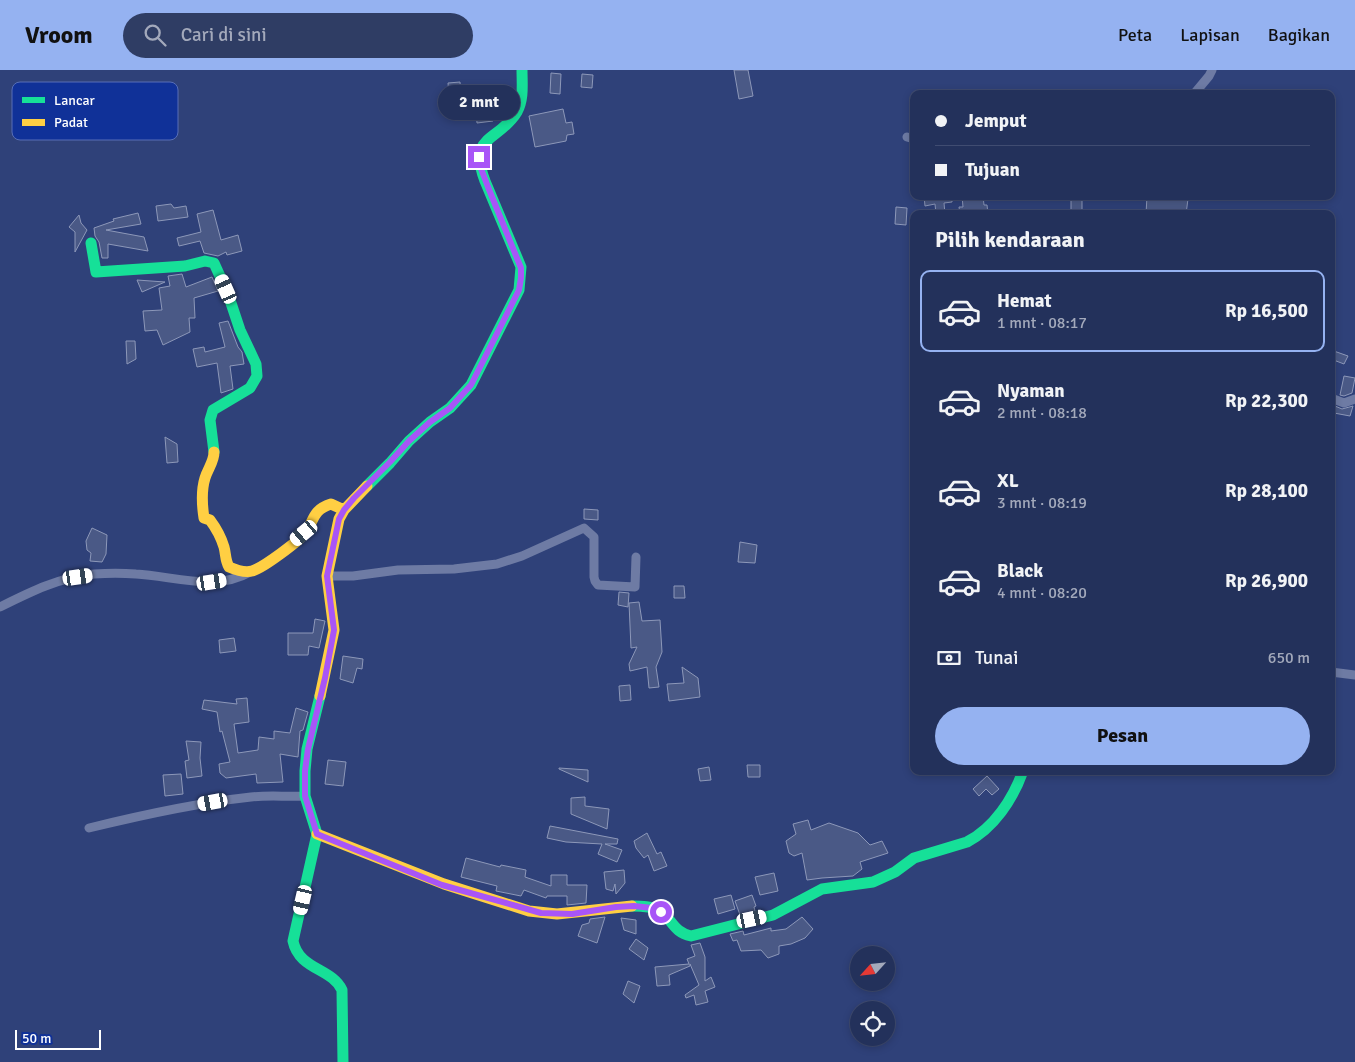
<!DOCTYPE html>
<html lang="id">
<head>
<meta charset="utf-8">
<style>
  :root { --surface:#23315b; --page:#2f3d64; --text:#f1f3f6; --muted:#a3a9bb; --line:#404c71; --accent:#95b2f1 }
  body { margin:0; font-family:Signika,sans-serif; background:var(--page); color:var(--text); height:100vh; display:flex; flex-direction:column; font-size:19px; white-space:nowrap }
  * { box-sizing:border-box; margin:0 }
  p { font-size:16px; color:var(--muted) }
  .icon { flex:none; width:28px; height:28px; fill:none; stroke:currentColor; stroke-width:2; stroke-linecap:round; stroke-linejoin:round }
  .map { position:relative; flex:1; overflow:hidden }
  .sheet { position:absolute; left:910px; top:140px; width:425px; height:565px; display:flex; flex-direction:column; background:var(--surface); border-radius:10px; box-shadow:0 2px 8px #0003,0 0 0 1px var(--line) }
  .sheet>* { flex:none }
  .hud { position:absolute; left:910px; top:20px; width:425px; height:110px; border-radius:10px; box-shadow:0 2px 8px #0003,0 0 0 1px var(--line); display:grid; align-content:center; height:110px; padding:0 25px; background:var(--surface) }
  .needle { width:32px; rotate:243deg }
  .fabs { position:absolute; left:850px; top:876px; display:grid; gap:10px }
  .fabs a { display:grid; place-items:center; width:45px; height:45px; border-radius:50%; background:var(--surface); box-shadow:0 2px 8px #0003,0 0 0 1px var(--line); font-size:25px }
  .scale { position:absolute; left:15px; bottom:12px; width:86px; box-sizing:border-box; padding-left:5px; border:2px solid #fff; border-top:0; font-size:14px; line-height:18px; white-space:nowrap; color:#fff; -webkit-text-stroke:4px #103198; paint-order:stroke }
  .end { position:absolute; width:22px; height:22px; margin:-11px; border:6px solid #a855f7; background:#fff; box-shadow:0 0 0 2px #fff }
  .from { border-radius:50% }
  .bubble { position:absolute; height:35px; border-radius:18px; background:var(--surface); box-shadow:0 2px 8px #0003,0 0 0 1px var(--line); font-size:16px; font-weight:800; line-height:35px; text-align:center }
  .car { position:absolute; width:15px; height:30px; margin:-15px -8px; border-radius:6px; box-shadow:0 0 4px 1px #0007; background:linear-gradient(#fff 24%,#345 0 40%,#fff 0 76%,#345 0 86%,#fff 0) }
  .hud b { display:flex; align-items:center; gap:18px; height:48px; font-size:19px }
  .hud b+b { border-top:1px solid var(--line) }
  .hud i { width:12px; height:12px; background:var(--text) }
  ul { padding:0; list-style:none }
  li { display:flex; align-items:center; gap:15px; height:82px; margin:0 10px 8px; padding:0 15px; border:2px solid transparent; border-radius:10px }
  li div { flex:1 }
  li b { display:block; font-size:19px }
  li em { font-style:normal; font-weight:800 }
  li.on { border-color:var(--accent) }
  li>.icon { width:45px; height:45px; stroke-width:1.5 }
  h2 { padding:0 25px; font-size:22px; line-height:60px }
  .pay { display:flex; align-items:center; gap:12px; height:55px; padding:0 25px; font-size:19px }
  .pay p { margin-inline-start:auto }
  .button { display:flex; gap:10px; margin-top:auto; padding:10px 25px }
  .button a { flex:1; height:58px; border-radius:30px; background:var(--accent); color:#111; font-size:20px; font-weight:800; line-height:58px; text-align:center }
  header { display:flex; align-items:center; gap:30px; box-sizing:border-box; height:70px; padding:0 25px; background:var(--accent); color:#111 }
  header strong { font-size:24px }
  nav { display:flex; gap:28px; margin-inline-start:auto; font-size:18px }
  .search { width:350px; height:45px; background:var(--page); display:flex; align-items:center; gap:12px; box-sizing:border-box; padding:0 18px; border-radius:28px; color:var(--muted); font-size:19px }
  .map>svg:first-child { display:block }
  .building { fill:#4a5986; stroke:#8d98b9 }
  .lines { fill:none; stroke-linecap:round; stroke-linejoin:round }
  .street { stroke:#6e7ba4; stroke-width:9 }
  .fast { stroke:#16e098; stroke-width:11 }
  .slow { stroke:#ffcf43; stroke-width:11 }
  .route { stroke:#a855f7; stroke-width:6 }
  .key { fill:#103198; stroke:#586fb7; stroke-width:1 }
  .key-label { font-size:14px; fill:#fff }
</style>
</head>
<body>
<header>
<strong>Vroom</strong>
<div class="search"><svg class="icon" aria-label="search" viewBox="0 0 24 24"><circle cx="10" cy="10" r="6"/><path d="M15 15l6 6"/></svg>Cari di sini</div>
<nav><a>Peta</a><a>Lapisan</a><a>Bagikan</a></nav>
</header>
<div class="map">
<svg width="1355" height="992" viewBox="0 0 1355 992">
  <rect width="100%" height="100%" fill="#2f4179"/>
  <path class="building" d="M734,0H748L753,26L739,29Z
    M551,3L561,4L560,24L550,23Z
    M582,4L593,5L592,18L581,17Z
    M460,12L462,38L450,39L448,13Z
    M497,38L493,51L477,53L476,40Z
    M563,39L566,53L572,52L574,64L567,65L566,71L535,77L529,46Z
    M924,126H952V132L944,133L945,144H936L935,134L925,136Z
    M962,126H983L984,135H987L988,144H960L959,137H963Z
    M1071,126H1082V144H1071Z
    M1147,126L1188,129L1186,144H1146Z
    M171,134L174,138L186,136L188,147L158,151L156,136Z
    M896,137L907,138L906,155L895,154Z
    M213,140L221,170L238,165L242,181L227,185L226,182L218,186L204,183L200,171L179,176L177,168L201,162L197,144Z
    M138,143L141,154L106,160L144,167L148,181L108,174V188H102L99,172L95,166L94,158L114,151L113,149Z
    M79,145L81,153L87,160L75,182V162L69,157Z
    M182,204L186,217L212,207L218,221L194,228L195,248H189L190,262L163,275L157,260L145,261L143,241L162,240L159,218L170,216L168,206Z
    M137,210L165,212L142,222Z
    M228,251L238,277L242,282L244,294L230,296L233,319L221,323L217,293L197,297L193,279L204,277L205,282L225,277L219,253Z
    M126,271H135L136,289L127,294Z
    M1331,280L1348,286L1344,294L1331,289Z
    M1344,306L1355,308L1352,323L1344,326L1340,325Z
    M1335,336L1342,339L1353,336L1350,346L1334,343Z
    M165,367L177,374L178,392L167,393Z
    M584,439L598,440V450L584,449Z
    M92,458L107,465L106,484L102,492L90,491L91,483L87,480L86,471Z
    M740,472L757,475L755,493L738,492Z
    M674,516H684L685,528H674Z
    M619,522L629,523L628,537L618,535Z
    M639,532L642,551L660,550L662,582L656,597L659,617L649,618L647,597L630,601L629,594L637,577L631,578L629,533Z
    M315,549L325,551L319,578L309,576L308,585H288V563H313Z
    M234,568L236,581L220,583L219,570Z
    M343,586L363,589L362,599L357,598L353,613L340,609Z
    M682,597L698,608L700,627L669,631L667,614L684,613Z
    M630,615L631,630L620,631L619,616Z
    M247,628L249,652L234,654L238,683L258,680L259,667L274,669V661L290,663L296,638L308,642L303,660L300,661L298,687L280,684L283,712L257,713L256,704L226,708L220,703L219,694L230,692L222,661L220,662L217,642L202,639L204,630L237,634L236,629Z
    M186,671L201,672L200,688L202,706L187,708L185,691L189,690Z
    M328,690L346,692L343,716L325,714Z
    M747,695H760V707H748Z
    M709,697L711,710L700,711L698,699Z
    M559,698L588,700V712L559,699Z
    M181,704L183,724L165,726L163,705Z
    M987,706L999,719L992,725L986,719L979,726L973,719Z
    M585,727V736L609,739L607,759L571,744V728Z
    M808,750L811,760L829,753L858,763L870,775L882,771L888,783L860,792L862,799L853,806L822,808L807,810L802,783L794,786L789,783L786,771L796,764L793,754Z
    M550,756L618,769L617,774H605L622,780L617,792L598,784L602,774L566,772L547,768Z
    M647,763L657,784L661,782L667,796L654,801L648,785L644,788L636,778L634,771Z
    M466,788L500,797L501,795L526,800L525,807L551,816V805H567V815H587L586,833L567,835V826H547L546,828L524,820L521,826L496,821L497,816L461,807Z
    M624,800L625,813L616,824L615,814L613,821L606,819L604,802Z
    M774,803L778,821L760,825L755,807Z
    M731,825L735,839L718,844L714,829Z
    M752,825L756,836L754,837L755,841L740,845L735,831Z
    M605,847L597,873L578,866L582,855L589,853L590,849Z
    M802,847L813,859L805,868L791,874L779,876V884L768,888L761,880L741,881L737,870L733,871L730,864L743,861L744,865L771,858V861L786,859Z
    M621,848L636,850V864L624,860Z
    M636,869L648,878L644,890L629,879Z
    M700,873L705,887V911L711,907L715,917L705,921L708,932L696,935L694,925L686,928L685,925L699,915L690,894V896L669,905L670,915L657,916L655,897L689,894L687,889L695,886L691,875Z
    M628,911L640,916L634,933L623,924Z"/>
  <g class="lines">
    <path class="street" d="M1194,24L1209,6L1212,0
      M907,67L914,69
      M1331,328L1344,333L1355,329
      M327,506H353L398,500L454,499L497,494L522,486L584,458L594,467V507L595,511L598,515L635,517L636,487
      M0,537C30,522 60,507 94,504C108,503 123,503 136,504C174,506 215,522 250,502
      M1331,602L1355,605
      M89,758C142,745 196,733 251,727C269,725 287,727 305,726"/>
    <path class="fast" d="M91,173L96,202L185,196L205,191L214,193L228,224L240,260L256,294L257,306L250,318L213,340L210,350L214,382
      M367,416L390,393L409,371L430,352L450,338L471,315L519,220L521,197L485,111C467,64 499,72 517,42C524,29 522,14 522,0
      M320,626L307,679L305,701V726L317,764L293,871C299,900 332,898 342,920L343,992
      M632,836C641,836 652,836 660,841C673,850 673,862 691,866L773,845L822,819L873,812L895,802L914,788L967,772C994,758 1013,729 1023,701"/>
    <path class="slow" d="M214,382C214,392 208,398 205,408C201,421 202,435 204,448L210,450C216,458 221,467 224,477C226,484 225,490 229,497C236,500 245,503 252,501C263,498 299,471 306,462C315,448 313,440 331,434L344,440
      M320,626L334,560L327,506L339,449L344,440L367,416
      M317,764L444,814L529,841L557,844L632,836"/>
  </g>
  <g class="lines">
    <path class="route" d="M479,87L480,96L488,117L521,198V208L519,220L471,315L450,338L430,352L409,371L390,392L354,428L344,440L339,449L327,506L334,560L325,608L308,679L305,701V726L317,764L442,815L541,843L572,844L616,837L634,836L652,838L661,842"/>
  </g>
  <rect x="12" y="12" width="166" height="58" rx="8" class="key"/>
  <rect x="22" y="27" width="23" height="6" fill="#16e098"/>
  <rect x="22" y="49" width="23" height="7" fill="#ffcf43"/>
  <g class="key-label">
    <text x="54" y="35">Lancar</text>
    <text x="54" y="57">Padat</text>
  </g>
</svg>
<div class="fabs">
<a><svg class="needle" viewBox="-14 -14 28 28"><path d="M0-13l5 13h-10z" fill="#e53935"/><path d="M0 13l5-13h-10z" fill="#a3a9bb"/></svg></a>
<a><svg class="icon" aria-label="locate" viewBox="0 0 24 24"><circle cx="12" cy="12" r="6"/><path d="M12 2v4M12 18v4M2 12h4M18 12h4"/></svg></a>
</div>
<div class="scale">50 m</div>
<i class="end from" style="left:661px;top:842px"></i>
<i class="end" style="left:479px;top:87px"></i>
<div class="bubble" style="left:438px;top:15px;width:82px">2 mnt</div>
<i class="car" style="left:226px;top:219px;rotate:336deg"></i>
<i class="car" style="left:304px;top:463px;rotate:230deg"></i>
<i class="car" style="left:78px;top:507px;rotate:82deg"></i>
<i class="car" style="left:212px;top:512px;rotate:81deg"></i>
<i class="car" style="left:213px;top:732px;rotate:260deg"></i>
<i class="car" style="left:303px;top:830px;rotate:193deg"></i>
<i class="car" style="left:752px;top:849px;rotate:78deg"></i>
<div class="hud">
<b><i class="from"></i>Jemput</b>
<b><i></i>Tujuan</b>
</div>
<section class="sheet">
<h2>Pilih kendaraan</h2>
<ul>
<li class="on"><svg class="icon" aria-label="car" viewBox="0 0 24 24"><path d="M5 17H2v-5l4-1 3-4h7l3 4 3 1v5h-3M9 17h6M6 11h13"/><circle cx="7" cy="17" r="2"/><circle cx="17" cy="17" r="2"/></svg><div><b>Hemat</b><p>1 mnt · 08:17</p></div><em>Rp 16,500</em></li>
<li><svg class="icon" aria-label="car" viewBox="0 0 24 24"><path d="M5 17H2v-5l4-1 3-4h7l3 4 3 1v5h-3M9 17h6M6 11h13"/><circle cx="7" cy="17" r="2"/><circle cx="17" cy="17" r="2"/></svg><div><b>Nyaman</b><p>2 mnt · 08:18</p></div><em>Rp 22,300</em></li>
<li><svg class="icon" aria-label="car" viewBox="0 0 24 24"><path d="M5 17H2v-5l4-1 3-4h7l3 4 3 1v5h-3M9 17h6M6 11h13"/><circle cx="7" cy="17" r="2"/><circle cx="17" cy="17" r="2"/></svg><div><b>XL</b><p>3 mnt · 08:19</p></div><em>Rp 28,100</em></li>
<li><svg class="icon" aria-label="car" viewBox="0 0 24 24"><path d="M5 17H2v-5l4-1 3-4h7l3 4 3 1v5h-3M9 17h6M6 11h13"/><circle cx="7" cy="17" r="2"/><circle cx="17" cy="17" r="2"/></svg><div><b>Black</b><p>4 mnt · 08:20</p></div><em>Rp 26,900</em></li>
</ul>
<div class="pay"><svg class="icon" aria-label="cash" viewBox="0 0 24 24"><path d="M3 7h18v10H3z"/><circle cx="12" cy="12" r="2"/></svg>Tunai<p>650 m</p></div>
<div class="button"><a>Pesan</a></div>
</section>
</div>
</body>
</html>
